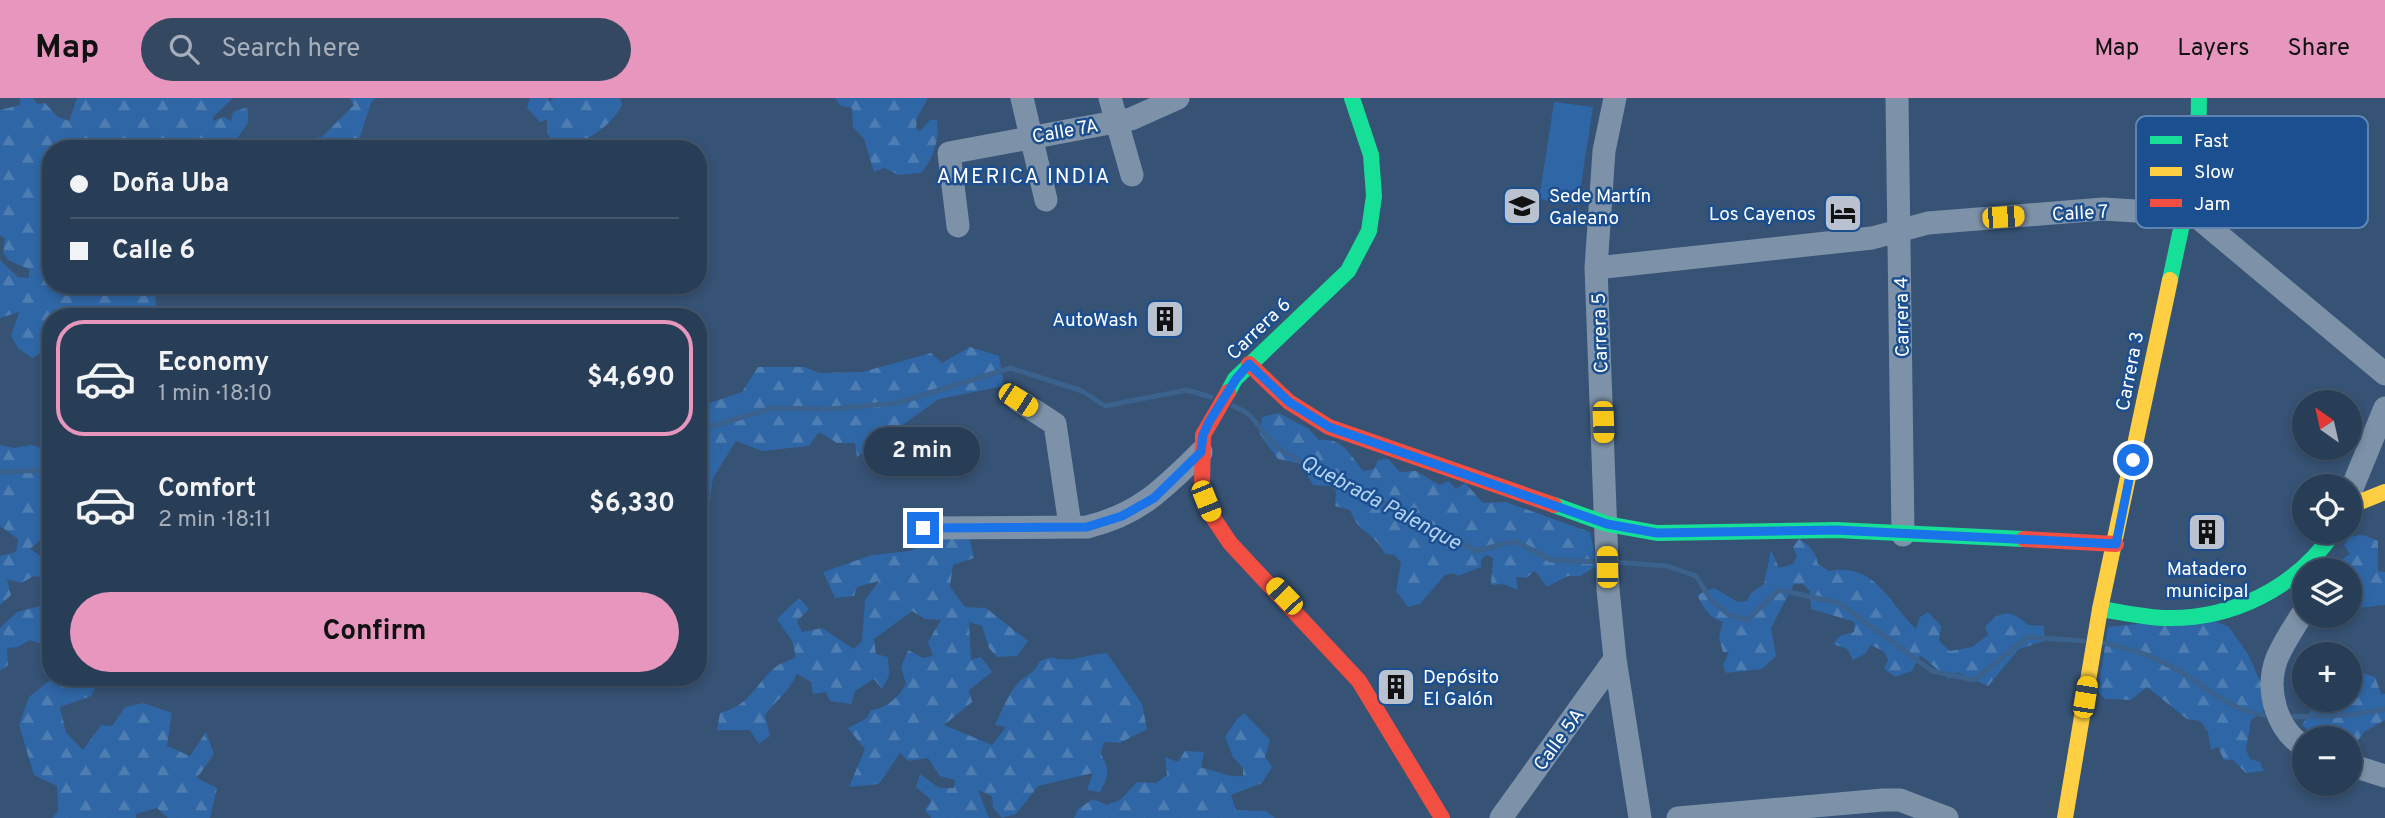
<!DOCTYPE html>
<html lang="en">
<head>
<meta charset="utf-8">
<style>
  :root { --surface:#283e57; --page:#344961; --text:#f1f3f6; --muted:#a5aeba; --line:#44576d; --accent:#e797bd }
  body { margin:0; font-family:Overpass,sans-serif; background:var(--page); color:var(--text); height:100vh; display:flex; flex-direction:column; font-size:26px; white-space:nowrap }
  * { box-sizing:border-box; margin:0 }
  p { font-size:23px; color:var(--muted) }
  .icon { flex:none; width:38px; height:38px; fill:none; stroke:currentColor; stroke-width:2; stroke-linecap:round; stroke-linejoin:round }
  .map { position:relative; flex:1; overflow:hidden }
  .sheet { position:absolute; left:42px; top:210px; width:665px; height:378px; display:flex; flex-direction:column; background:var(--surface); border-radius:28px; box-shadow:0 4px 10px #0003,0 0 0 2px var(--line) }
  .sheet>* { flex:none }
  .hud { position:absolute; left:42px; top:42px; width:665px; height:154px; border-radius:28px; box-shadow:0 4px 10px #0003,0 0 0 2px var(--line); display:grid; align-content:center; height:154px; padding:0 28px; background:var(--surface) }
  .needle { width:46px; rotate:326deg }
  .tools { position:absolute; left:2292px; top:292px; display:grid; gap:14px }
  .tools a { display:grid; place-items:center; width:70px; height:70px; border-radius:50%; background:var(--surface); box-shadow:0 4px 10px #0003,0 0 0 2px var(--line); font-size:35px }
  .end { position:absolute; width:32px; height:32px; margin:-16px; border:9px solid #1a73e8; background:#fff; box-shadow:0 0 0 4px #fff }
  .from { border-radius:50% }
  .bubble { position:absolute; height:49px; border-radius:24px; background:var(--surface); box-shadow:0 4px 10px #0003,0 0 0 2px var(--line); font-size:23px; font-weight:700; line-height:49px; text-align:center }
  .car { position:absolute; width:21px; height:42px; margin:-21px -10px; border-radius:9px; box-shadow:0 0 5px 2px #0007; background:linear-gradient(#f5c518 24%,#345 0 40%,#f5c518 0 76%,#345 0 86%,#f5c518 0) }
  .hud b { display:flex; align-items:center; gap:24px; height:66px; font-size:26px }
  .hud b+b { border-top:2px solid var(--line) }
  .hud i { width:18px; height:18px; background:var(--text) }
  ul { padding:12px 0 0; list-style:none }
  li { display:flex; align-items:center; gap:21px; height:116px; margin:0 14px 10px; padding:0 14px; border:4px solid transparent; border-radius:28px }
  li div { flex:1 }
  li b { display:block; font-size:26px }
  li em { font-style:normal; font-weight:700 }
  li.on { border-color:var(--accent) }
  li>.icon { width:63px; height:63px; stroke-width:1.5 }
  .cta { display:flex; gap:14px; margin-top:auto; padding:14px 28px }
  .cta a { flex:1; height:80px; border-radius:42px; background:var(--accent); color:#111; font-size:28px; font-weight:700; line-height:80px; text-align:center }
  header { display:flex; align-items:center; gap:42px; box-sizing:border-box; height:98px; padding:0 35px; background:var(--accent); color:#111 }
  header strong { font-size:33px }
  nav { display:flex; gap:38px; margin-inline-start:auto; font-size:24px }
  .search { width:490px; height:63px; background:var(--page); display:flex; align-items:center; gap:18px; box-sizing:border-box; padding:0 24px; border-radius:38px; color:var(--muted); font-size:26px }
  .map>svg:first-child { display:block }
  .forest { fill:url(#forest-firs) }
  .pitch { fill:#2f66a5 }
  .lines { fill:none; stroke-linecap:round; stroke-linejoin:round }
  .stream { stroke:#3b618d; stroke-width:5 }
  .street { stroke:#7d92a8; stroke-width:23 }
  .fast { stroke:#16e098; stroke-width:16 }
  .slow { stroke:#ffcf43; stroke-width:16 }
  .jam { stroke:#f24e42; stroke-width:16 }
  .route { stroke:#1a73e8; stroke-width:9 }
  .labels { text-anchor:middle; stroke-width:5; stroke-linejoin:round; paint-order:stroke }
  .street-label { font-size:19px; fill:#fff; stroke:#1b4f8f }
  .poi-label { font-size:19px; fill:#fff; stroke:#1b4f8f; text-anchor:start }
  .neighbourhood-label { font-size:21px; letter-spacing:2px; fill:#fff; stroke:#1b4f8f }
  .water-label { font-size:21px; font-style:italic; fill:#b5d3f5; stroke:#1b4f8f }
  .key { fill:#1b4f8f; stroke:#5f84b1; stroke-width:2 }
  .key-label { font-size:19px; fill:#fff }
</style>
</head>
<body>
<header>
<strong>Map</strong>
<div class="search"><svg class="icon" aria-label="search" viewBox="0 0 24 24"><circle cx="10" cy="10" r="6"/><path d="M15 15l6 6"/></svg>Search here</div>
<nav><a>Map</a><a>Layers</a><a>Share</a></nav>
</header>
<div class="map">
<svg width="2385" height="720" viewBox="0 0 2385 720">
  <defs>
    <pattern id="forest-firs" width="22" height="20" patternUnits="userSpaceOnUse" patternTransform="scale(1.75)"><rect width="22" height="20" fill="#2f66a5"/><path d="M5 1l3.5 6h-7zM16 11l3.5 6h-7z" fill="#4e7db2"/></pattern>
  </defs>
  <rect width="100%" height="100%" fill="#365274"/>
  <path class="forest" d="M20,0H33L37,6L45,5L57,18L69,23L77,0H233L213,19V23L224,19L231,23L233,14L248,9V25L230,50L210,46L206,51H51V187H164L155,197L156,208L165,219H51V250L32,260L18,250L11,238L19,214L0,220V162L18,179L29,180V171L8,162L3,155L5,140L0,138V12L20,7Z
    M350,0H382L374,1L371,5L356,51H313L315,40L322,39L354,7Z
    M530,0H548L549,4L554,0H620L622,6C614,27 581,48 558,51L547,35V22L540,24L527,10Z
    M835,0H928L917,20L916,31L920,33L930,22H937C940,40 933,62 921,75L899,77L884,70L874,74L864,41L853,29L852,10L841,8Z
    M970,249L999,258L1004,288L939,301L857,359L855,345H837L819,334L809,348L762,353L736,343L713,380L709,408L698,409V309L742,294L758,269H804L820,275L862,274L931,255L942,265Z
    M1278,315L1309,331L1319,342C1342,339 1350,356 1363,373L1374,371L1378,362L1388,361L1400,374L1416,373L1439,387L1449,383L1456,391L1465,385L1483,405L1506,404L1590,434L1597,468L1580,478H1568L1547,489L1535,473L1526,480L1516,479L1518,492L1503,486L1491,487L1493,460L1486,457L1481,462V469L1458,478L1453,475L1445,477L1420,506L1408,509L1396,493L1401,465L1395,457L1385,456C1373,432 1360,438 1350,412L1335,408L1336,394L1332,388L1313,387L1301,366L1278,361L1260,336L1262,319Z
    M0,347L14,350L31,347L51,353V433L30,451L45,461L51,456V481L34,478L21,485L7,481L11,497L0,507V458L16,454L18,441L0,428Z
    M946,436L969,437L974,460L953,467L950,489L965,509L986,510L1028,543L1017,558L997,559L989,550L982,528L969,524L971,562L981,559L992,574L969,592L972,604L944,627L992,647L1006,629L995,627C1002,613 1009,593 1021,582C1030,575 1034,575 1040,563L1051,559C1070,566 1087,556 1107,555L1142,606L1147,631L1120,645L1104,644L1101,656C1110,672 1109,678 1100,694L1087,692L1093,675L1038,688L1016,716L1002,720L993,710L992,698L978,692L989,720H931L925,712L931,702L916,689L920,676L939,690H954L955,682L940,678L928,660L908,663L900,655L879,686L849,689L865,651L848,630L867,620L871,612C887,610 898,600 906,586L901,569L908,552L923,560L933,558L928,544L941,522L925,521L912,513L874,541L876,556L888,559L889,578L882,591L874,581L855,593L851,606L830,603L826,594L813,596L811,584L797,576C788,595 776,602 765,617L770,638L759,646L750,632H717L720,615C750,606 751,593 771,573C777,566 788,563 796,559L792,543L777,521L799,500L809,511L797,523L802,534L822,530L854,551L862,543L865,502L879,483L857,489L854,498L835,500L823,474L872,457L910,453Z
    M2364,437L2378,443V473L2385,474V507L2350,511V472H2338L2340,463L2350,456L2344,447L2350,438Z
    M1799,441C1810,448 1815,453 1818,466L1829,473C1875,464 1888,504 1916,531L1920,519L1928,514L1941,528L1939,543L1950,553L1972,549L1988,537L1985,529C2000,511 2012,512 2028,527L2044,528V543L2019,551L1988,588L1957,574L1949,581L1920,557L1912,573L1895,579L1884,571L1888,561L1883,553L1871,547L1865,556L1853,562L1847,551L1833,546L1840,538L1854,534L1855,524L1811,511L1810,493L1803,486H1794L1771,530L1776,558L1762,571L1726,575L1723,567L1729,554H1723L1719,539L1723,524C1709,520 1704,510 1697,497L1714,490L1738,504L1747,503L1751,495L1764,486L1771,452L1779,470L1793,466L1797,458L1793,449Z
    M51,505V541L42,546L30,542L18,549L7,550L8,567L0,573V530L17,514Z
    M2205,519L2229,529L2248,556L2265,594V612L2251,622L2246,652L2250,661L2260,664L2264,673L2246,675L2233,662H2224L2218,649L2211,652L2208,634L2200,623L2187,621L2147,589L2131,602L2105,601L2098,594L2108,529Z
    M2350,571L2375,579L2381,596H2385V622L2364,634L2353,649L2350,640H2316L2302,627L2311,612L2310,602H2350Z
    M54,579H100L91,598L60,609L66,635L83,652L101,627L112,628L125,609L143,605L172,615L167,648L190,658L206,634L214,656L197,680L217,690L210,720H168L157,710L136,716V720H53L58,713L57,688L34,677L19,627L29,599Z
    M1244,615L1270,642L1265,659L1272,669L1262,685L1231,697L1236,712L1266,713L1275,720H1074L1078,711L1093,701L1107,707L1120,702L1137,684L1156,685L1167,677L1165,659L1178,664L1185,653L1204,654L1201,670C1217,672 1227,680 1243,678V670L1233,659L1225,639L1237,621Z"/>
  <path class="pitch" d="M1554,4L1593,9L1578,107L1539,101Z"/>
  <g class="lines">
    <path class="stream" d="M1233,308C1260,318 1260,338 1280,351C1342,390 1412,415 1476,453L1515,443L1551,462L1600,464
      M698,332L773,310L831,311L897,305L1011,270L1082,293L1105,308L1187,292L1211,299
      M0,374L51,372
      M1613,464L1667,468L1696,478L1711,502L1728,516L1747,522L1779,492L1839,505L1932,573L1974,582L2028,539L2084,543
      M2104,545C2130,550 2153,558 2176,571C2210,592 2231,614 2272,618
      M2286,619L2351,617L2385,611"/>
    <path class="street" d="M1022,0L1046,102
      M1110,0L1132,77
      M1615,0L1604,53L1596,170L1608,491L1615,561L1640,720
      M1897,0L1903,437
      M958,128L949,55L1131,21L1178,0
      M1596,170L1872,140L1928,125L2103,111L2184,116L2196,118L2385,276
      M1018,302L1055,326L1070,427
      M2350,395L2385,310
      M923,430L1087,429C1140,416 1163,391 1201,354
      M2305,512C2295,527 2284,544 2277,560C2265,591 2276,632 2305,649
      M2350,667L2385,678
      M1501,720L1615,561
      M1678,720L1883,702H1900L1947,720"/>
    <path class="fast" d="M2170,182L2198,52L2199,0
      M1228,294L1235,281L1348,173L1369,133L1374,98L1371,57L1352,0
      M1554,407L1607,426L1657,435L1836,432L2024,441
      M2100,511C2121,514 2143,519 2164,520C2232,522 2296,490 2334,434"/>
    <path class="slow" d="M2350,408L2385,394
      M2065,720L2100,511L2170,182"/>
    <path class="jam" d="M1249,266L1289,304L1329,329L1554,407
      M1228,294L1203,337L1202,387L1212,418L1230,445L1359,583L1442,720
      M2024,441L2116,446"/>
  </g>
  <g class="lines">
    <path class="route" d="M923,430L1087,429L1122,418L1154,400L1201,354L1203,337L1209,324L1236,281L1249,266L1289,304L1329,329L1607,426L1657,435L1836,432L2116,446L2133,362"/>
  </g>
  <defs>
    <g id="school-square" transform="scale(2.0125)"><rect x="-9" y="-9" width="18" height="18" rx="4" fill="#b9c2ce" stroke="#1b4f8f"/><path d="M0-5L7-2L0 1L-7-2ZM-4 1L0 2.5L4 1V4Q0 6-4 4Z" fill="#111"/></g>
    <g id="hotel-square" transform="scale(2.0125)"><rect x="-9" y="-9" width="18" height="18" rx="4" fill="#b9c2ce" stroke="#1b4f8f"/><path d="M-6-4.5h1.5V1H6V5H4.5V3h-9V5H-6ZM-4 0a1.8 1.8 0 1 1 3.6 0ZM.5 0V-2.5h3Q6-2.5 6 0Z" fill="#111"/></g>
    <g id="building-square" transform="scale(2.0125)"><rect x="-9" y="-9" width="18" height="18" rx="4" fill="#b9c2ce" stroke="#1b4f8f"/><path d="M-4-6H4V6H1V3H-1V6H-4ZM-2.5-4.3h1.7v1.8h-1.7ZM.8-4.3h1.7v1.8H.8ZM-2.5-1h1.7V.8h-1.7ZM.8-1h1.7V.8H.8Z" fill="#111"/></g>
  </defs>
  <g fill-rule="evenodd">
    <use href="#school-square" x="1522" y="108"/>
    <use href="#hotel-square" x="1843" y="115"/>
    <use href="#building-square" x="1165" y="221"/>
    <use href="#building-square" x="2207" y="434"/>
    <use href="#building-square" x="1396" y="589"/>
  </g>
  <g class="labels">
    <g class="street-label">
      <text transform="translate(1065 32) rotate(-10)" y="7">Calle 7A</text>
      <text transform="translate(2080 114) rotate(-3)" y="7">Calle 7</text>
      <text transform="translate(1901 219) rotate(-91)" y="7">Carrera 4</text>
      <text transform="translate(1258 230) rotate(-44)" y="7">Carrera 6</text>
      <text transform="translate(1599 235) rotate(-92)" y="7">Carrera 5</text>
      <text transform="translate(2129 273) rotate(-79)" y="7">Carrera 3</text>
      <text transform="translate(1558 641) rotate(-54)" y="7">Calle 5A</text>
    </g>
    <g class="poi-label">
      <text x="1549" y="104">Sede Martín<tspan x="1549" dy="22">Galeano</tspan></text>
      <text x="1816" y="122" text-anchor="end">Los Cayenos</text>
      <text x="1138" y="228" text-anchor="end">AutoWash</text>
      <text x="2207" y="477" text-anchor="middle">Matadero<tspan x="2207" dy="22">municipal</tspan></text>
      <text x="1423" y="585">Depósito<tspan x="1423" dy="22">El Galón</tspan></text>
    </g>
    <g class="neighbourhood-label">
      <text x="1024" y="85">AMERICA INDIA</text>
    </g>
    <g class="water-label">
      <text transform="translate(1381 404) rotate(28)" y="7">Quebrada Palenque</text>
    </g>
  </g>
  <rect x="2136" y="18" width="232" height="112" rx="10" class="key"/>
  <rect x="2150" y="38" width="32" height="8" fill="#16e098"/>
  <rect x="2150" y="69" width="32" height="9" fill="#ffcf43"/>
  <rect x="2150" y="101" width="32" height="8" fill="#f24e42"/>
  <g class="key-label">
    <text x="2194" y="49">Fast</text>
    <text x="2194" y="80">Slow</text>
    <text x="2194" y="112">Jam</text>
  </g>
</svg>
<div class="tools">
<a><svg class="needle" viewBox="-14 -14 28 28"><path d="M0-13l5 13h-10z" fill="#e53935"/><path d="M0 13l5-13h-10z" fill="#a5aeba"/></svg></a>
<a><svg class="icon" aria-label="locate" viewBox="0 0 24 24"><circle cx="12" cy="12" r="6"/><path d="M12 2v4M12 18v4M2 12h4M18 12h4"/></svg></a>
<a><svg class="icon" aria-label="layers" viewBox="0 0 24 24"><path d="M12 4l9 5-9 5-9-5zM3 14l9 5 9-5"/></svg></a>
<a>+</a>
<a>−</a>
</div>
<i class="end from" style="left:2133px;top:362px"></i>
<i class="end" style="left:923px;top:430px"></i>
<div class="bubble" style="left:864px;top:329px;width:116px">2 min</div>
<i class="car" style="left:2003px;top:119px;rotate:86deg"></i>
<i class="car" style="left:1018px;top:302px;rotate:123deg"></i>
<i class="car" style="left:1603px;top:324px;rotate:178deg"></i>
<i class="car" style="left:1206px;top:403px;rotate:158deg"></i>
<i class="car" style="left:1607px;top:469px;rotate:359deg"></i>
<i class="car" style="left:1284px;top:498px;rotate:316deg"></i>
<i class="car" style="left:2085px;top:599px;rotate:9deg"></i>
<div class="hud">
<b><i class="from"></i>Doña Uba</b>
<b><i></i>Calle 6</b>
</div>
<section class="sheet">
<ul>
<li class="on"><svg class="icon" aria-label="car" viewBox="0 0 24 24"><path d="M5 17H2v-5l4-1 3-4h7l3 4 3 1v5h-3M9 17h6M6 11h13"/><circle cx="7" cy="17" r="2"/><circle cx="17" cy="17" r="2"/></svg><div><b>Economy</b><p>1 min · 18:10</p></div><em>$4,690</em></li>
<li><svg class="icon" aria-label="car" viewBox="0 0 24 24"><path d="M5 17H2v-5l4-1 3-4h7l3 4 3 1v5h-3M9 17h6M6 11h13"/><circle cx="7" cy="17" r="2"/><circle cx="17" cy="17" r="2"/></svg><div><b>Comfort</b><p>2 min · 18:11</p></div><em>$6,330</em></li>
</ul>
<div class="cta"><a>Confirm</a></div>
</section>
</div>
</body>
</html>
